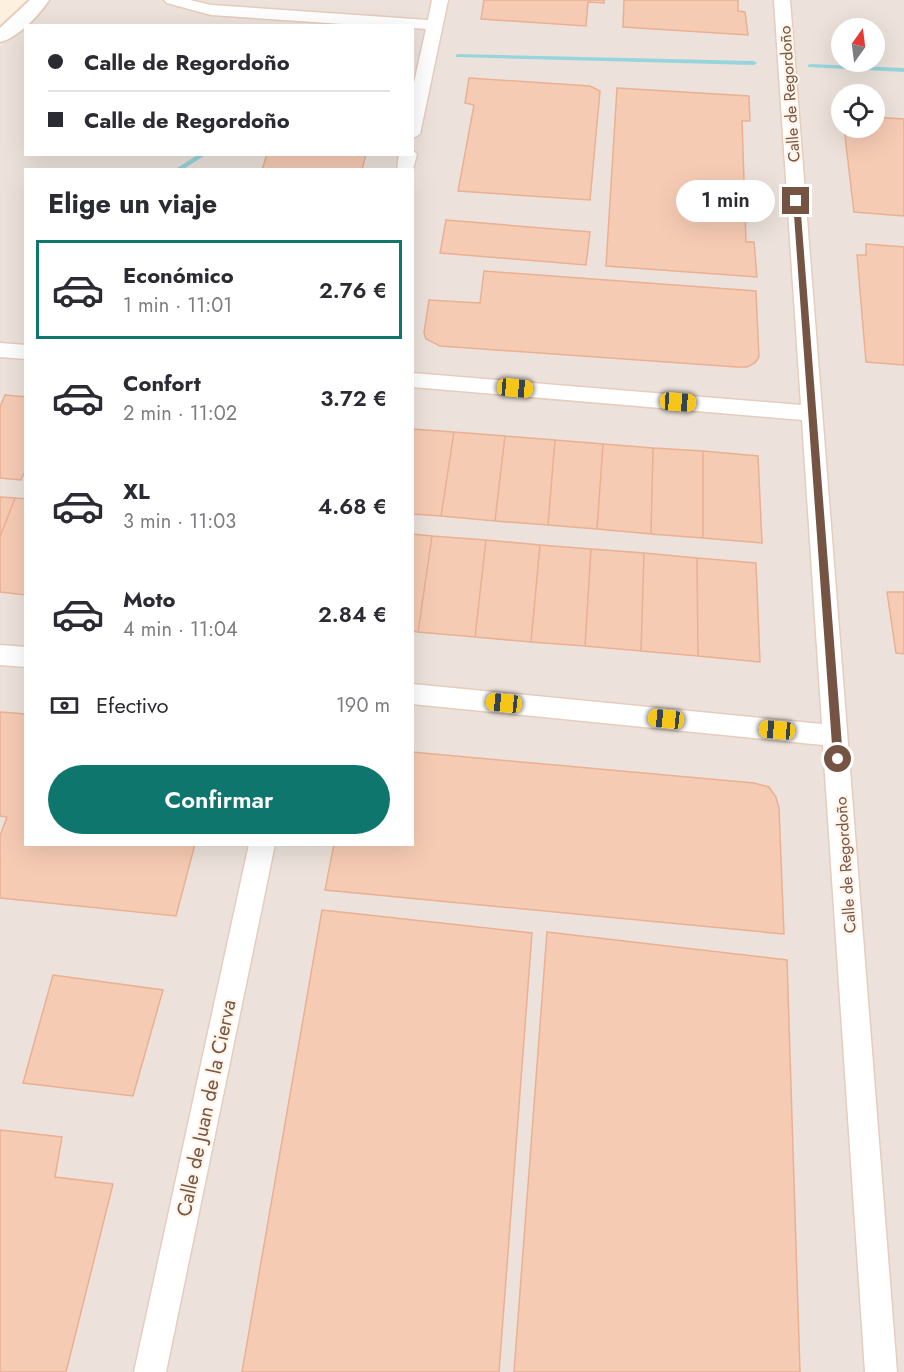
<!DOCTYPE html>
<html lang="es">
<head>
<meta charset="utf-8">
<style>
  :root { --surface:#fff; --page:#f2f2f3; --text:#2b2b33; --muted:#7c7c81; --line:#e1e1e2; --accent:#0f766e }
  body { margin:0; font-family:Jost,sans-serif; background:var(--page); color:var(--text); height:100vh; display:flex; flex-direction:column; font-size:22px; white-space:nowrap }
  * { box-sizing:border-box; margin:0 }
  p { font-size:20px; color:var(--muted) }
  .icon { flex:none; width:33px; height:33px; fill:none; stroke:currentColor; stroke-width:2; stroke-linecap:round; stroke-linejoin:round }
  .map { position:relative; flex:1; overflow:hidden }
  .drawer { position:absolute; left:24px; top:168px; width:390px; height:678px; display:flex; flex-direction:column; background:var(--surface); border-radius:0px; box-shadow:0 6px 24px #0002 }
  .drawer>* { flex:none }
  .banner { position:absolute; left:24px; top:24px; width:390px; height:132px; border-radius:0px; box-shadow:0 6px 24px #0002; display:grid; align-content:center; height:132px; padding:0 24px; background:var(--surface) }
  .needle { width:39px; rotate:14deg }
  .controls { position:absolute; left:831px; top:18px; display:grid; gap:12px }
  .controls a { display:grid; place-items:center; width:54px; height:54px; border-radius:50%; background:var(--surface); box-shadow:0 6px 24px #0002; font-size:30px }
  .end { position:absolute; width:27px; height:27px; margin:-14px; border:8px solid #765444; background:#fff; box-shadow:0 0 0 3px #fff }
  .from { border-radius:50% }
  .bubble { position:absolute; height:42px; border-radius:21px; background:var(--surface); box-shadow:0 6px 24px #0002; font-size:20px; font-weight:600; line-height:42px; text-align:center }
  .car { position:absolute; width:18px; height:36px; margin:-18px -9px; border-radius:8px; box-shadow:0 0 4px 2px #0007; background:linear-gradient(#f5c518 24%,#345 0 40%,#f5c518 0 76%,#345 0 86%,#f5c518 0) }
  .banner b { display:flex; align-items:center; gap:21px; height:57px; font-size:22px }
  .banner b+b { border-top:2px solid var(--line) }
  .banner i { width:15px; height:15px; background:var(--text) }
  ul { padding:0; list-style:none }
  li { display:flex; align-items:center; gap:18px; height:99px; margin:0 12px 9px; padding:0 12px; border:3px solid transparent; border-radius:0px }
  li div { flex:1 }
  li b { display:block; font-size:22px }
  li em { font-style:normal; font-weight:600 }
  li.on { border-color:var(--accent) }
  li>.icon { width:54px; height:54px; stroke-width:1.5 }
  h2 { padding:0 24px; font-size:27px; line-height:72px }
  .pay { display:flex; align-items:center; gap:15px; height:66px; padding:0 24px; font-size:22px }
  .pay p { margin-inline-start:auto }
  .primary-button { display:flex; gap:12px; margin-top:auto; padding:12px 24px }
  .primary-button a { flex:1; height:69px; border-radius:36px; background:var(--accent); color:#fff; font-size:24px; font-weight:600; line-height:69px; text-align:center }
  .map>svg:first-child { display:block }
  .industrial { fill:#ece2db; fill-rule:evenodd }
  .lines { fill:none; stroke-linecap:round; stroke-linejoin:round }
  .stream { fill:#97d5dc; fill-rule:evenodd }
  .building { fill:#f6cbb4; stroke:#eab093; stroke-width:1.5 }
  .minor-casing { stroke:#e5cdbd; stroke-width:3 }
  .tertiary-casing { stroke:#e5cdbd; stroke-width:4 }
  .minor { fill:#fff; fill-rule:evenodd }
  .tertiary { fill:#fff; fill-rule:evenodd }
  .route { fill:#765444 }
  .labels { text-anchor:middle; stroke-width:4.5; stroke-linejoin:round; paint-order:stroke }
  .street-label { font-size:16px; fill:#765444; stroke:#fff4e7 }
  .near-street-label { font-size:20px; fill:#765444; stroke:#fff4e7 }
</style>
</head>
<body>
<div class="map">
<svg width="904" height="1372" viewBox="0 0 904 1372">
  <rect width="100%" height="100%" fill="#fef0df"/>
  <path class="industrial" d="M46,0H904V1372H0V46ZM26,26H412V154H26ZM842,28H874V62H842ZM842,94H874V128H842ZM26,170H412V844H26Z"/>
  <g class="lines">
    <path class="stream" d="M458,54L754,61L757,63L754,65L456,57V55Z
      M810,64L904,68V72L808,67V65Z
      M199,154H207L182,170H174Z"/>
  </g>
  <path class="building" d="M484,0H604V3L588,2L586,26L481,19Z
    M624,0H738V11L745,12L748,35L623,27Z
    M469,78L590,86L600,91L590,200L458,191L474,105L465,103Z
    M617,88L749,96L750,121H742L746,242H754L757,277L606,266Z
    M874,117L904,119V216L854,212L844,128H874Z
    M267,154H366L362,170H262Z
    M446,220L590,232L586,265L440,253Z
    M866,244L904,247V365L866,362L857,255H866Z
    M484,271L756,291L759,357L755,363L747,367H737L440,346L426,339L424,333L429,300L480,303Z
    M5,395L26,397V469L21,480L0,478V407Z
    M412,429L454,432L441,516L412,514Z
    M454,432L505,436L495,521L441,516Z
    M505,436L555,440L548,525L495,521Z
    M555,440L603,444L597,529L548,525Z
    M603,444L653,448L651,534L597,529Z
    M653,448L703,451V538L651,534Z
    M703,451L758,456L762,543L703,538Z
    M0,497L15,498L0,537Z
    M15,498L26,499V595L0,592V537Z
    M412,534L432,536L418,632L412,631Z
    M432,536L486,540L475,637L418,632Z
    M486,540L540,545L531,642L475,637Z
    M540,545L591,549L585,646L531,642Z
    M591,549L644,553L641,651L585,646Z
    M644,553L697,558L698,656L641,651Z
    M697,558L756,563L760,662L698,656Z
    M887,592H904V654L896,653Z
    M0,712L26,714V844H195L176,916L0,898V836L7,817L0,816Z
    M412,752L754,783L769,787L776,797L779,808L784,934L325,890L334,844H412Z
    M322,910L532,933L499,1372H242Z
    M547,932L787,960L800,1372H514Z
    M53,975L163,990L133,1096L23,1083Z
    M0,1130L62,1137L55,1177L113,1184L66,1372H0Z"/>
  <g class="lines">
    <g class="minor-casing">
      <path id="minor" d="M164,0H190L211,5L428,20L432,0H448L420,134L412,139V92L426,29L412,28V26H372L211,15L167,3Z
        M774,0H790L897,1372H865L823,745L412,704V684L822,724L802,420L412,387V373L801,405Z
        M412,150L417,154L412,173V170H397L399,154H412Z
        M0,343L26,345V359L0,357Z
        M0,645L26,647V667L0,665Z
        M249,844H275L166,1372H134Z"/>
    </g>
    <g class="tertiary-casing">
      <path id="tertiary" d="M30,0H49C38,16 19,37 0,42V28Z"/>
    </g>
    <use href="#minor" class="minor"/>
    <use href="#tertiary" class="tertiary"/>
  </g>
  <path class="route" d="M796,199L800,201L843,759L838,764L833,759L793,201Z"/>
  <g class="labels">
    <g class="street-label">
      <text transform="translate(789 94) rotate(-94)" y="6">Calle de Regordoño</text>
      <text transform="translate(845 865) rotate(-94)" y="6">Calle de Regordoño</text>
    </g>
    <g class="near-street-label">
      <text transform="translate(206 1108) rotate(-78)" y="7">Calle de Juan de la Cierva</text>
    </g>
  </g>
</svg>
<div class="controls">
<a><svg class="needle" viewBox="-14 -14 28 28"><path d="M0-13l5 13h-10z" fill="#e53935"/><path d="M0 13l5-13h-10z" fill="#7c7c81"/></svg></a>
<a><svg class="icon" aria-label="locate" viewBox="0 0 24 24"><circle cx="12" cy="12" r="6"/><path d="M12 2v4M12 18v4M2 12h4M18 12h4"/></svg></a>
</div>
<i class="end from" style="left:838px;top:759px"></i>
<i class="end" style="left:796px;top:201px"></i>
<div class="bubble" style="left:676px;top:180px;width:99px">1 min</div>
<i class="car" style="left:515px;top:388px;rotate:95deg"></i>
<i class="car" style="left:678px;top:402px;rotate:94deg"></i>
<i class="car" style="left:504px;top:703px;rotate:276deg"></i>
<i class="car" style="left:666px;top:719px;rotate:276deg"></i>
<i class="car" style="left:777px;top:730px;rotate:275deg"></i>
<div class="banner">
<b><i class="from"></i>Calle de Regordoño</b>
<b><i></i>Calle de Regordoño</b>
</div>
<section class="drawer">
<h2>Elige un viaje</h2>
<ul>
<li class="on"><svg class="icon" aria-label="car" viewBox="0 0 24 24"><path d="M5 17H2v-5l4-1 3-4h7l3 4 3 1v5h-3M9 17h6M6 11h13"/><circle cx="7" cy="17" r="2"/><circle cx="17" cy="17" r="2"/></svg><div><b>Económico</b><p>1 min · 11:01</p></div><em>2.76 €</em></li>
<li><svg class="icon" aria-label="car" viewBox="0 0 24 24"><path d="M5 17H2v-5l4-1 3-4h7l3 4 3 1v5h-3M9 17h6M6 11h13"/><circle cx="7" cy="17" r="2"/><circle cx="17" cy="17" r="2"/></svg><div><b>Confort</b><p>2 min · 11:02</p></div><em>3.72 €</em></li>
<li><svg class="icon" aria-label="car" viewBox="0 0 24 24"><path d="M5 17H2v-5l4-1 3-4h7l3 4 3 1v5h-3M9 17h6M6 11h13"/><circle cx="7" cy="17" r="2"/><circle cx="17" cy="17" r="2"/></svg><div><b>XL</b><p>3 min · 11:03</p></div><em>4.68 €</em></li>
<li><svg class="icon" aria-label="car" viewBox="0 0 24 24"><path d="M5 17H2v-5l4-1 3-4h7l3 4 3 1v5h-3M9 17h6M6 11h13"/><circle cx="7" cy="17" r="2"/><circle cx="17" cy="17" r="2"/></svg><div><b>Moto</b><p>4 min · 11:04</p></div><em>2.84 €</em></li>
</ul>
<div class="pay"><svg class="icon" aria-label="cash" viewBox="0 0 24 24"><path d="M3 7h18v10H3z"/><circle cx="12" cy="12" r="2"/></svg>Efectivo<p>190 m</p></div>
<div class="primary-button"><a>Confirmar</a></div>
</section>
</div>
</body>
</html>
